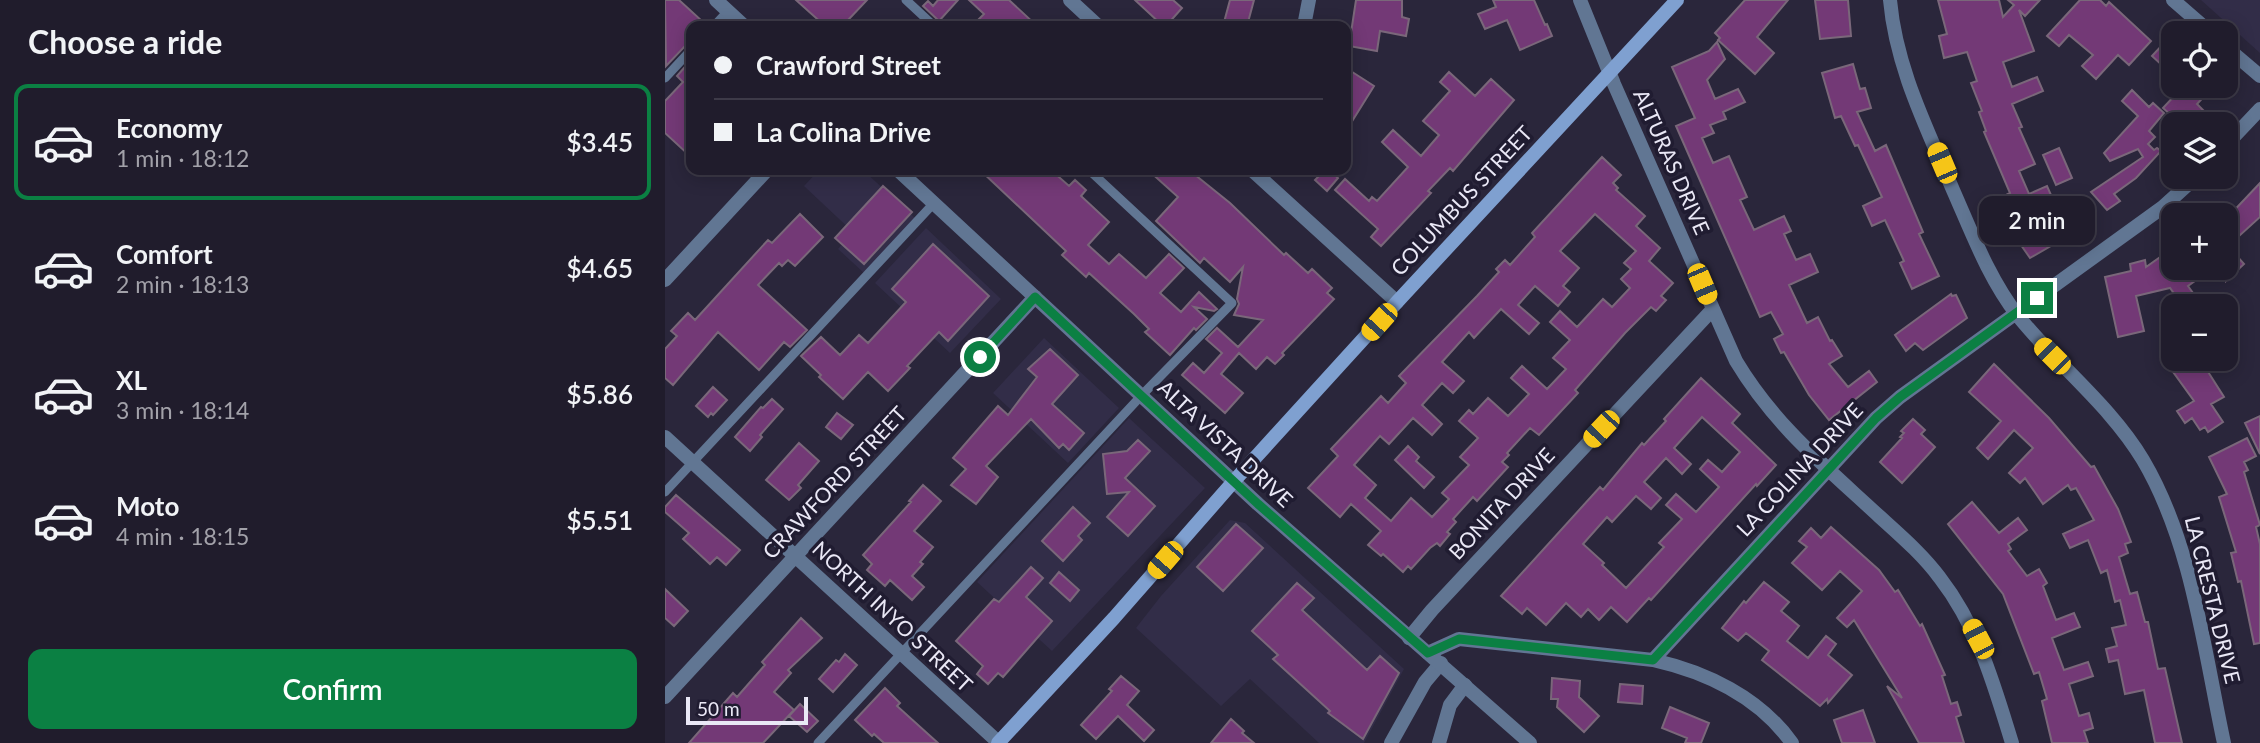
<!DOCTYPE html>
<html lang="en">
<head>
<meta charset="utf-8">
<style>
  :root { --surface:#201c2c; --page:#282534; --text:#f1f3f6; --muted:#a2a1a9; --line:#3d3a48; --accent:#0b8043 }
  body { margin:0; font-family:Lato,sans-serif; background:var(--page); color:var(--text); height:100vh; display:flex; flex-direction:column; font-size:26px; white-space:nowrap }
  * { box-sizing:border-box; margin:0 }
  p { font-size:23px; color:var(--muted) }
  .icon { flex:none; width:38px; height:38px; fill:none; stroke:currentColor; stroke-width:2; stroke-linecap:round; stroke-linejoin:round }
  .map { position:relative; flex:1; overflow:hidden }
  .panel { display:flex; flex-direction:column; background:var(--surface); width:665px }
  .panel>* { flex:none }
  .hud { position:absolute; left:21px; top:21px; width:665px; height:154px; border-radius:14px; box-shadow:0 4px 18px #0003,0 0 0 2px var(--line); display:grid; align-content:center; height:154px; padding:0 28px; background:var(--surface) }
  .tools { position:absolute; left:1496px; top:21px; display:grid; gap:14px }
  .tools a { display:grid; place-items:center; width:77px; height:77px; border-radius:14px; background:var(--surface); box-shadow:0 4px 18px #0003,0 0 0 2px var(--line); font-size:35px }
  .scale { position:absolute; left:21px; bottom:18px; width:122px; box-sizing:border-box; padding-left:7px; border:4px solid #eae8f6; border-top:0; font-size:19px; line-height:24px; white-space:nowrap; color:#eae8f6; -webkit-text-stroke:5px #201c31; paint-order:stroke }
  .end { position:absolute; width:32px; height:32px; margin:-16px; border:9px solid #0b8043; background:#fff; box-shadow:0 0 0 4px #fff }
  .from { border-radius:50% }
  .bubble { position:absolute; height:49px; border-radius:14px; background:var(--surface); box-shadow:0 4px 18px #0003,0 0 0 2px var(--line); font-size:23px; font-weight:600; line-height:49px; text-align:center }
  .car { position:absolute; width:21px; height:42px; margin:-21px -10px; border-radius:9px; box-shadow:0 0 5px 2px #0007; background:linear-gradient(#f5c518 24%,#345 0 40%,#f5c518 0 76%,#345 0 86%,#f5c518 0) }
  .hud b { display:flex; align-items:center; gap:24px; height:66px; font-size:26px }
  .hud b+b { border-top:2px solid var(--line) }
  .hud i { width:18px; height:18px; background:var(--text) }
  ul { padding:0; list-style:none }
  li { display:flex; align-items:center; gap:21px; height:116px; margin:0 14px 10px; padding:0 14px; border:4px solid transparent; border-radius:14px }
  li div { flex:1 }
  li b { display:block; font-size:26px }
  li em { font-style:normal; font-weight:600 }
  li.selected { border-color:var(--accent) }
  li>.icon { width:63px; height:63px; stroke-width:1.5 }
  h2 { padding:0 28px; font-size:32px; line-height:84px }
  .action { display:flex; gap:14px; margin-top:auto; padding:14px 28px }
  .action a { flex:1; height:80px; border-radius:14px; background:var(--accent); color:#fff; font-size:28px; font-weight:600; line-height:80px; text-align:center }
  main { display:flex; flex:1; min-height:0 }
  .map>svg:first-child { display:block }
  .built { fill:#322d48 }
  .building { fill:#733976; stroke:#7a677a; stroke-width:2; fill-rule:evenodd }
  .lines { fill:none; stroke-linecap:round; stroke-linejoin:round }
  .service { stroke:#617693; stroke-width:9 }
  .minor { stroke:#617693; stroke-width:14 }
  .tertiary { stroke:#617693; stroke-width:14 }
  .secondary { stroke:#7fa0d0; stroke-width:14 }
  .route { stroke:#0b8043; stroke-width:9 }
  .labels { text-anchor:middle; stroke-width:7; stroke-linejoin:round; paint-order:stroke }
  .street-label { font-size:21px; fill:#eae8f6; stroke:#201c31 }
</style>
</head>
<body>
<main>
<section class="panel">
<h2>Choose a ride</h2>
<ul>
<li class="selected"><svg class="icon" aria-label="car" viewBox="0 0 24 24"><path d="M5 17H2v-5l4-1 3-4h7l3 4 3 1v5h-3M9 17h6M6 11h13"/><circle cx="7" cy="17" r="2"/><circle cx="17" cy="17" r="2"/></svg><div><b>Economy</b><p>1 min · 18:12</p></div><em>$3.45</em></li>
<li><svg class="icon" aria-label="car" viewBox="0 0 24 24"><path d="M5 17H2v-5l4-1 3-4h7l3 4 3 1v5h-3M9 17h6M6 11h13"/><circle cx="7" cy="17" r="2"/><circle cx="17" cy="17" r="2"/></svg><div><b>Comfort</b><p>2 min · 18:13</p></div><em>$4.65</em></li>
<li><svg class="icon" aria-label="car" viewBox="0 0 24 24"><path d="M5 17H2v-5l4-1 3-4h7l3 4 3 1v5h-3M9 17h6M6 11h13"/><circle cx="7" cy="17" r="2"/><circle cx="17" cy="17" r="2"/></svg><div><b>XL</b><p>3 min · 18:14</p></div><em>$5.86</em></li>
<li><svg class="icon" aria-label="car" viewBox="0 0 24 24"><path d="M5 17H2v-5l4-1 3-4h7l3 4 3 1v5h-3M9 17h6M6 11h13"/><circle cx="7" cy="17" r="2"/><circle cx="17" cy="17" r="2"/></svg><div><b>Moto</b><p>4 min · 18:15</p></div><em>$5.51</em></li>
</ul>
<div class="action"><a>Confirm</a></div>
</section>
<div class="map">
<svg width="1595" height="743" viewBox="0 0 1595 743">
  <rect width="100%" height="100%" fill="#2a263b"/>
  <path class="built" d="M1536,0H1595V53Z
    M154,170H198L250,218L199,273L173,249L188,232L139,186Z
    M261,228L336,299L285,353L210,283Z
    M379,338L454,408L403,463L328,393Z
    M464,418L540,488L387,651L312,582Z
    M565,520L580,523L739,669L699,743H654L585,679L556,706L471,628L496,596Z"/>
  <path class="building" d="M0,0H14L37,21L33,26H26V43L21,45L1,66Z
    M131,0H202L184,19L192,26H160Z
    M273,0H293L274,21L258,6L263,1L268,6Z
    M304,0H344L372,26H307L319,14Z
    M470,0H508L517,8L501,26H498Z
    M565,0H589L582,26H558Z
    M691,0H737V17L744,19L741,36L715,31L712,51L684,46Z
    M828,0H869L880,25L882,24L887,36L855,50L842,20L820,29L813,14L831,7Z
    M1080,0H1123L1092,37L1109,53L1090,74L1053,40L1055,38L1050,33Z
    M1150,0H1183L1186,36L1155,39Z
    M1273,0H1334L1338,17L1349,5L1343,0H1375L1360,16L1354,10L1369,51L1338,62L1347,87L1372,77L1378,91L1347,104L1357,127L1354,128L1370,164L1354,171L1364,194L1382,186L1394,213L1404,207L1415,223L1402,231L1405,235L1365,258L1356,245L1363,241L1341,195L1345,193L1319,132L1321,131L1314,112L1317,111L1306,83L1312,81L1302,52L1279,58L1274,36L1282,34Z
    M1415,0H1435L1441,6L1444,2L1486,41L1464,65L1453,55L1431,79L1417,66L1428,55L1404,35L1394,46L1382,36Z
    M1501,41L1508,48V55L1498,66L1487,56Z
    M1052,42L1060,59L1042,80L1050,99L1073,89L1080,102L1058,112L1061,119L1045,125L1049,133L1037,138L1048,163L1064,156L1082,197L1075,200L1089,230L1119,216L1126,231L1119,234L1131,260L1145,254L1153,272L1124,285L1142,323L1153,317L1165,341L1167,340L1177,356L1164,364L1183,387L1204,371L1212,382L1164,420L1144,395L1119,352L1116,353L1109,339L1118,334L1106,312L1095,317L1011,126L1030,118L1007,67L1044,51Z
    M26,60V157L0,133V101L18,82L12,76Z
    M1188,64L1195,89L1200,88L1206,108L1192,112L1210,151L1221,145L1258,232L1254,234L1274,276L1247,289L1235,263L1239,261L1220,220L1207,226L1198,206L1217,197L1193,145L1190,146L1176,116L1170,118L1157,73Z
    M681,68L709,86L681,131Z
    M784,72L810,96L826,79L849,100L788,171L785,168L763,191L766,193L716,246L706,237L713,229L670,190L680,179L704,201L707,197L712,201L743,167L717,142L728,130L756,156L774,135L758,121L785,91L775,82Z
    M1506,86H1549L1532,104L1539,111L1527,124H1516L1498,108L1513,92Z
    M1467,90L1484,107L1488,103L1499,113L1484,131L1490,137L1483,144L1489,150L1492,148L1496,151L1471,178L1449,194L1455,201L1442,210L1426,192L1478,157L1473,149L1445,161L1439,153L1473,116L1457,101Z
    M1394,148L1407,178L1391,185L1378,155Z
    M937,157L956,175L948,183L953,188L951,190L980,216L971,226L995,248L984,261L1008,283L996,296L1001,300L991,311L986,307L960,333L910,390L913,393L874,435L865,428L842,453L844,455L837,462L843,467L812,501L808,497L788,519L791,522L782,532L785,534L775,546L772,543L765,548L746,569L743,566L738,572L718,554L716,556L703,545L716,531L686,504L675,517L643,488L673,456L666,449L716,396L723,403L741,383L734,376L812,296L834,272L831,269L840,260L845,265L870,237L867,233ZM930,214L971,251L959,263L966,269L956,279L965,288L947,307L938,299L912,327L895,311L885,322L905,340L888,358L901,369L882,389L857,366L846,378L864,394L843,416L823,398L808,414L804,410L794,421L813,438L795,457L804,465L777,493L784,499L767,517L746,498L726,521L700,498L711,485L689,465L715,436L724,444L748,418L767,435L777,424L757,405L777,383L788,393L799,381L777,362L804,332L809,338L836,309L864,334L874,323L853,305L870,286L893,306L905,292L898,286L914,268L895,251Z
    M315,170H386L404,186L410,180L421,190L416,196L444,222L423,245L444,264L454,254L481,278L504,254L519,268L495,293L516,312L534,292L552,309L549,311L529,307L542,319L531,330L529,328L505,355L480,332L484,329L469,314L424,273L421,277L397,255L401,251Z
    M483,170H524L565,203L619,255L621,253L643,273L647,269L667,288L662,293L669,299L617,353L619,355L610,364L602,357L591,369L574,353L556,374L578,393L560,413L517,375L528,363L539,373L557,353L541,339L552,328L573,347L598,320L569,315L574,304L572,299L578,267L565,282L539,258L535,263L491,221L513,197Z
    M660,170H664L673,178L662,191L650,180Z
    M1595,183V217L1563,246L1579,264L1561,281V219Z
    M218,186L247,212L199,264L170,238Z
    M135,214L158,237L130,266L123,260L117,266L114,263L93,285L142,330L125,347L119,342L94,370L53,332L8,385L0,378V349L12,336L6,331L23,313L30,320L103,240L107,243Z
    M268,244L324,296L283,341L274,332L242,366L245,368L223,391L203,372L178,399L154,377L156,375L136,356L156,337L175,355L194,335L203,343L241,302L227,289Z
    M1508,248V268H1548L1523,286L1533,300L1524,306H1518L1505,288L1471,296L1479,331L1453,337L1440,277L1466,271L1465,264L1480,260L1481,267Z
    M1286,294L1287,296L1291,295L1302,318L1258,350L1250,343L1241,351L1230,335Z
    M385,349L413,375L387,404L419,433L404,450L398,444L394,448L366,419L321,466L333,477L311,504L286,485L301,469L288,458L333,406L343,415L372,377L363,369Z
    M1507,359H1551L1540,367L1559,397L1546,404L1558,422L1543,432L1540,427L1535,430L1527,418L1520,423L1512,411L1529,401L1506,369L1511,364Z
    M1329,364L1384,418L1426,467L1429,466L1453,509L1466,542L1460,544L1463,553L1454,557L1465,594L1472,592L1480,622H1483L1493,669L1500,668L1517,743H1490L1479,690L1460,694L1453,660L1444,662L1441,649L1452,646L1447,628L1461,625L1455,600L1450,602L1442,570L1436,573L1423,540L1405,548L1398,534L1429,520L1411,488L1406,490L1403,485L1378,504L1360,478L1355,483L1344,473L1368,448L1349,430L1323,459L1312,448L1336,421L1304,392Z
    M1036,378L1075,414L1067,423L1111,465L1092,486L1091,484L986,600L984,598L962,622L946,607L934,620L923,609L916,617L901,603L881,625L862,608L857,614L836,596L935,487L938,490L977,443L979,445L1001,421L999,419ZM1037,417L1075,452L1057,472L1043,460L1035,469L1054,487L1031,512L1011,494L1001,505L1017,519L994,543L999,547L961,588L937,565L939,563L918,544L942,517L947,522L971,496L986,509L996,498L979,482L1001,458L1017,474L1026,464L1009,448Z
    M48,387L62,400L48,415L46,413L43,417L31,406Z
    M107,399L118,409L95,435L97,437L85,451L70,437L96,407L98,408Z
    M172,413L188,425L176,439L161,427Z
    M1595,416V454L1580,423Z
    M1248,419L1260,430L1256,434L1270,447L1237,483L1215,462L1237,438L1235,437L1239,433L1236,431Z
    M1582,438L1591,456L1579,462L1583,470L1579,472L1595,525L1591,527L1595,544V643L1589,644L1576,581L1573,582L1566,553L1571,552L1554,497L1562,494L1544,457Z
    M473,440L485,451L460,478L490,506L463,536L442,517L464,492L442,494L438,454L462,451Z
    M134,443L154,461L133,485L136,488L124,500L101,480Z
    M743,446L754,457L751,461L769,477L759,488L730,460Z
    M258,485L276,501L249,531L268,547L255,562L258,564L247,576L259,587L247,600L225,580L220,586L202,570L207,564L198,555L246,502L244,501Z
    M11,495L75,550L61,565L52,557L45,564L18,539L24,533L0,512V507Z
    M1307,502L1334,533L1353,518L1362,530L1343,544L1346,549L1343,551L1362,576L1374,569L1382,583L1378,586L1391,620L1409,613L1415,627L1387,638L1399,670L1423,662L1428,676L1404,684L1414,716L1424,713L1428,728L1419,731L1423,743H1387L1377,701L1382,699L1374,672L1369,674L1338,594L1283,524Z
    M408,507L425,523L413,536L417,540L398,561L377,541Z
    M571,524L598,548L558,591L532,567Z
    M1166,527L1214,570L1230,592L1233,590L1255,626L1257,624L1280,675L1277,676L1286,704L1292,702L1296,715L1291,717L1299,743H1254L1222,686L1237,698L1189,620L1182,627L1172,618L1197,591L1175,571L1157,590L1127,563L1142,547L1134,541L1146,528L1156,538Z
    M366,567L378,578L361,597L387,621L338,677L333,673L323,684L312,674L318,666L291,641L329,599L334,602Z
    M394,572L414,590L405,601L385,583Z
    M1099,582L1124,602L1116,611L1134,626L1122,641L1143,658L1161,636L1171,644L1163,655L1187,675L1163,703L1162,699L1155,706L1097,660L1104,651L1081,633L1073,641L1057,628L1079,601L1081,603Z
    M632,583L649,598L637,610L702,670L715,656L734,673L698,739L663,713L665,711L608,659L613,655L587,631Z
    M0,589L23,611L9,626L0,618Z
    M136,618L157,638L123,670L126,673L109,692L129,710L98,743H24L68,693L72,697L100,665L97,662Z
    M180,654L192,665L168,692L154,679L171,660L174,662Z
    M456,676L474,691L462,705L489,730L479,741L453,716L431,739L416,725L447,691L444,689Z
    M887,678L915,681L914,697L934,716L919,732L892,707L893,699H886Z
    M955,684L978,686L977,704L953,702Z
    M220,688L235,703L232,706L273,743H219L209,734L207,736L190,720Z
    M135,704L153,721L142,732L124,716Z
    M1005,707L1044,723L1036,743H1020L1022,738L997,728Z
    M1198,710L1210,743H1177L1169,720Z
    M566,719L579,731L577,733L589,743H546Z"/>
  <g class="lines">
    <path class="service" d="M241,0L269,26
      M49,26L63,11
      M0,78L26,50
      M0,492L269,203
      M153,743L476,396L567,303L424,170"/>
    <path class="minor" d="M405,0L433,26
      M915,0L949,84L1071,361C1110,426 1160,466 1215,517C1236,536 1258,555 1275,578C1313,627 1329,685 1347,743
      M1225,0C1231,68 1262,128 1288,190C1307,233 1324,279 1353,316C1393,366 1445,405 1478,460C1527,543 1539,650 1559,743
      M1508,0L1546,33
      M639,26L644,0
      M1561,47L1595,76
      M1561,145L1595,109
      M587,170L732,302
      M0,280L102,170
      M0,437L333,742
      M744,638L767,610L1048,309
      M763,653L794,639L988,660C1041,672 1094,697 1127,743
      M988,660L1211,418L1235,397L1498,207L1531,177
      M0,697L370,297
      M726,743L760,682L776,663
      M774,743L785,705L800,685"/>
    <path class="tertiary" d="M51,0L79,26
      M233,170L593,504L865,743"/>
    <path class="secondary" d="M333,743L449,618L569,481L732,302L1012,0"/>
  </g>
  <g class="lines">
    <path class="route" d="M315,357L370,297L593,504L763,653L794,639L988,660L1211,418L1235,397L1372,298"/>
  </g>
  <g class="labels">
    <g class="street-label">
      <text transform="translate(1006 162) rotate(66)" y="7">ALTURAS DRIVE</text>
      <text transform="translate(797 201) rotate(-47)" y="7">COLUMBUS STREET</text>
      <text transform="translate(560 444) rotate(43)" y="7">ALTA VISTA DRIVE</text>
      <text transform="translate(1135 470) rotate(-47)" y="7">LA COLINA DRIVE</text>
      <text transform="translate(170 483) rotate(-47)" y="7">CRAWFORD STREET</text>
      <text transform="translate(837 504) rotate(-47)" y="7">BONITA DRIVE</text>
      <text transform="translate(1547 600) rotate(76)" y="7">LA CRESTA DRIVE</text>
      <text transform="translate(227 617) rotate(43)" y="7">NORTH INYO STREET</text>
    </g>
  </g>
</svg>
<div class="tools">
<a><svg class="icon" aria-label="locate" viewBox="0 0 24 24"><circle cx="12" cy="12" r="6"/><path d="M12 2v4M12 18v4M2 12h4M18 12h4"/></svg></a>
<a><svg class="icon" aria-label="layers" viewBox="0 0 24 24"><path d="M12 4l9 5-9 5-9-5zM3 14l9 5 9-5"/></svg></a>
<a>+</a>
<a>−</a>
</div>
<div class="scale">50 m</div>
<i class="end from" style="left:315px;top:357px"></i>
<i class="end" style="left:1372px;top:298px"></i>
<div class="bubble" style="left:1314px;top:196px;width:116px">2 min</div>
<i class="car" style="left:1277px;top:163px;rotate:337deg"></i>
<i class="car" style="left:1037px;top:284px;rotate:157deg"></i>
<i class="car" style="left:714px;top:322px;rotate:222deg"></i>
<i class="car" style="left:1387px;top:356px;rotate:315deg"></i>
<i class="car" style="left:936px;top:429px;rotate:223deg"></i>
<i class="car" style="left:500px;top:560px;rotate:221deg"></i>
<i class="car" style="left:1313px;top:639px;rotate:332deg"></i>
<div class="hud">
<b><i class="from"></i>Crawford Street</b>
<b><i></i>La Colina Drive</b>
</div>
</div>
</main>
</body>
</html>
